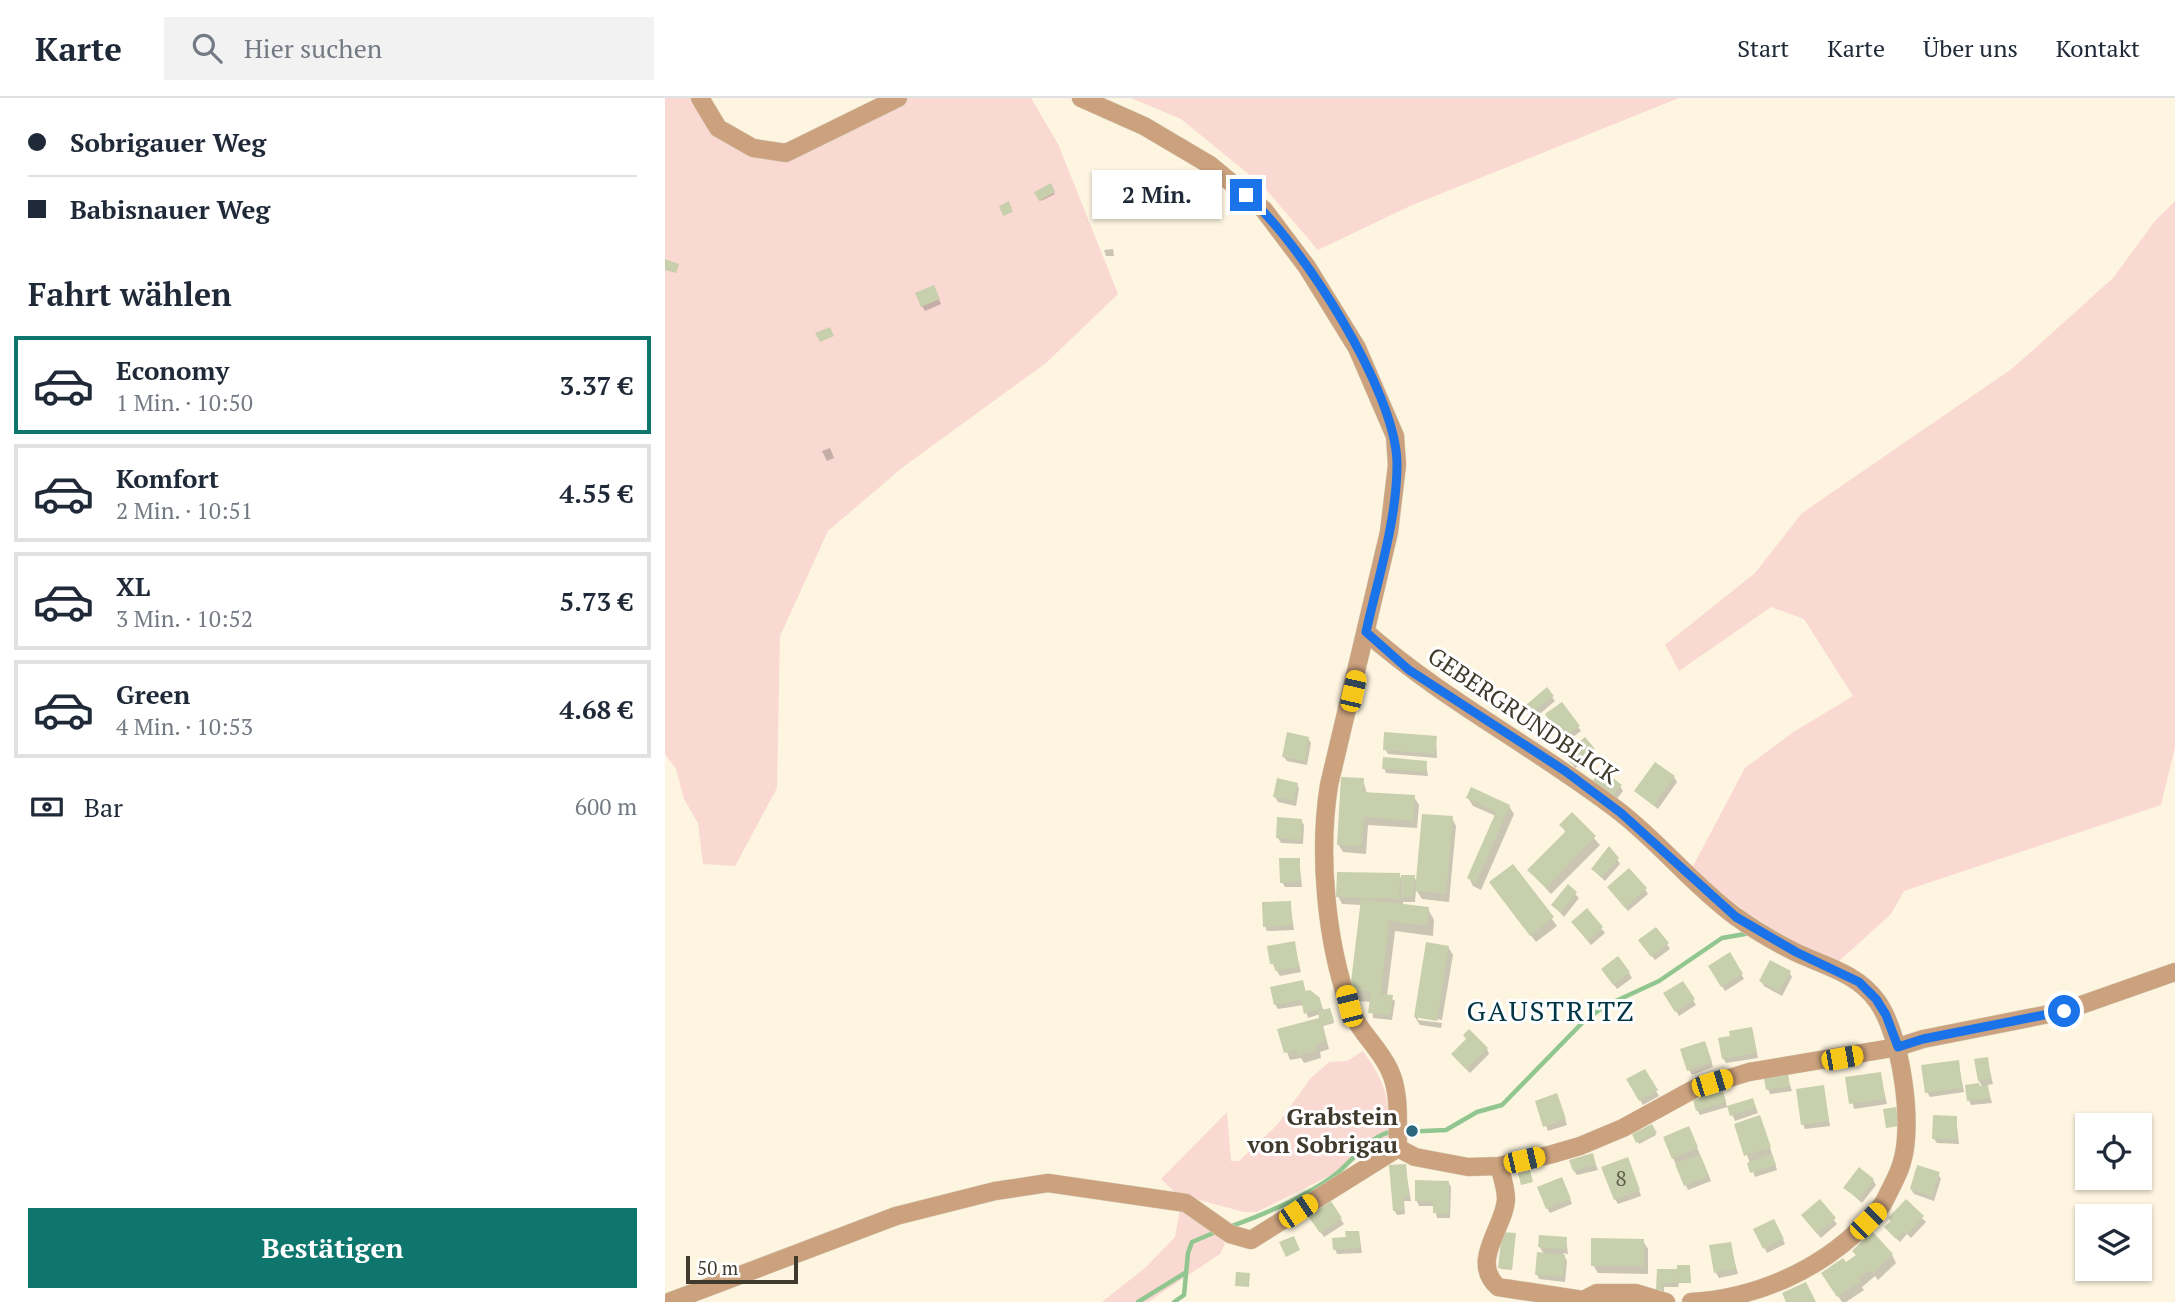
<!DOCTYPE html>
<html lang="de">
<head>
<meta charset="utf-8">
<style>
  :root { --surface:#fff; --page:#f2f2f3; --text:#1f2937; --muted:#747a83; --line:#e0e1e3; --accent:#0f766e }
  body { margin:0; font-family:"PT Serif",serif; background:var(--page); color:var(--text); height:100vh; display:flex; flex-direction:column; font-size:26px; white-space:nowrap }
  * { box-sizing:border-box; margin:0 }
  p { font-size:23px; color:var(--muted) }
  .icon { flex:none; width:38px; height:38px; fill:none; stroke:currentColor; stroke-width:2; stroke-linecap:round; stroke-linejoin:round }
  .map { position:relative; flex:1; overflow:hidden }
  .side { display:flex; flex-direction:column; background:var(--surface); width:665px }
  .side>* { flex:none }
  .guide { display:grid; align-content:center; height:154px; padding:0 28px; background:var(--surface) }
  .fabs { position:absolute; left:1410px; top:1015px; display:grid; gap:14px }
  .fabs a { display:grid; place-items:center; width:77px; height:77px; border-radius:0px; background:var(--surface); box-shadow:0 2px 5px #0004; font-size:35px }
  .scale { position:absolute; left:21px; bottom:18px; width:112px; box-sizing:border-box; padding-left:7px; border:4px solid #3f3a2c; border-top:0; font-size:19px; line-height:24px; white-space:nowrap; color:#3f3a2c; -webkit-text-stroke:5px #fff; paint-order:stroke }
  .end { position:absolute; width:32px; height:32px; margin:-16px; border:9px solid #1a73e8; background:#fff; box-shadow:0 0 0 4px #fff }
  .from { border-radius:50% }
  .bubble { position:absolute; height:49px; border-radius:0px; background:var(--surface); box-shadow:0 2px 5px #0004; font-size:23px; font-weight:600; line-height:49px; text-align:center }
  .car { position:absolute; width:21px; height:42px; margin:-21px -10px; border-radius:9px; box-shadow:0 0 5px 2px #0007; background:linear-gradient(#f5c518 24%,#345 0 40%,#f5c518 0 76%,#345 0 86%,#f5c518 0) }
  .guide b { display:flex; align-items:center; gap:24px; height:66px; font-size:26px }
  .guide b+b { border-top:2px solid var(--line) }
  .guide i { width:18px; height:18px; background:var(--text) }
  ul { padding:0; list-style:none }
  li { display:flex; align-items:center; gap:21px; height:98px; margin:0 14px 10px; padding:0 14px; border:4px solid var(--line); border-radius:0px }
  li div { flex:1 }
  li b { display:block; font-size:26px }
  li em { font-style:normal; font-weight:600 }
  li.on { border-color:var(--accent) }
  li>.icon { width:63px; height:63px; stroke-width:1.5 }
  h2 { padding:0 28px; font-size:32px; line-height:84px }
  .pay { display:flex; align-items:center; gap:18px; height:77px; padding:0 28px; font-size:26px }
  .pay p { margin-inline-start:auto }
  .action { display:flex; gap:14px; margin-top:auto; padding:14px 28px }
  .action a { flex:1; height:80px; border-radius:0px; background:var(--accent); color:#fff; font-size:28px; font-weight:600; line-height:80px; text-align:center }
  header { display:flex; align-items:center; gap:42px; box-sizing:border-box; height:98px; padding:0 35px; background:var(--surface); border-bottom:2px solid var(--line) }
  header strong { font-size:33px }
  nav { display:flex; gap:38px; margin-inline-start:auto; font-size:24px }
  .search { width:490px; height:63px; background:var(--page); display:flex; align-items:center; gap:18px; box-sizing:border-box; padding:0 24px; border-radius:0px; color:var(--muted); font-size:26px }
  main { display:flex; flex:1; min-height:0 }
  .map>svg:first-child { display:block }
  .green { fill:#f9d9d1 }
  .shadow { fill:#0003 }
  .lines { fill:none; stroke-linecap:round; stroke-linejoin:round }
  .stream { stroke:#92c690; stroke-width:4.5 }
  .building { fill:#c8cfac }
  .minor-casing { stroke:#d7d0bc; stroke-width:19 }
  .minor { stroke:#cba17e; stroke-width:18 }
  .route { stroke:#1a73e8; stroke-width:9 }
  .poi-dot { fill:#2b677e; stroke:#fff; stroke-width:2.5 }
  .labels { text-anchor:middle; stroke-width:6; stroke-linejoin:round; paint-order:stroke }
  .number-label { font-size:21px; fill:#615f4c }
  .street-label { font-size:24px; fill:#3f3a2c; stroke:#fff }
  .poi-label { font-size:24px; font-weight:bold; fill:#3f3a2c; stroke:#fff; text-anchor:end }
  .quarter-label { font-size:28px; letter-spacing:2px; fill:#003546; stroke:#fff }
</style>
</head>
<body>
<header>
<strong>Karte</strong>
<div class="search"><svg class="icon" aria-label="search" viewBox="0 0 24 24"><circle cx="10" cy="10" r="6"/><path d="M15 15l6 6"/></svg>Hier suchen</div>
<nav><a>Start</a><a>Karte</a><a>Über uns</a><a>Kontakt</a></nav>
</header>
<main>
<section class="side">
<div class="guide">
<b><i class="from"></i>Sobrigauer Weg</b>
<b><i></i>Babisnauer Weg</b>
</div>
<h2>Fahrt wählen</h2>
<ul>
<li class="on"><svg class="icon" aria-label="car" viewBox="0 0 24 24"><path d="M5 17H2v-5l4-1 3-4h7l3 4 3 1v5h-3M9 17h6M6 11h13"/><circle cx="7" cy="17" r="2"/><circle cx="17" cy="17" r="2"/></svg><div><b>Economy</b><p>1 Min. · 10:50</p></div><em>3.37 €</em></li>
<li><svg class="icon" aria-label="car" viewBox="0 0 24 24"><path d="M5 17H2v-5l4-1 3-4h7l3 4 3 1v5h-3M9 17h6M6 11h13"/><circle cx="7" cy="17" r="2"/><circle cx="17" cy="17" r="2"/></svg><div><b>Komfort</b><p>2 Min. · 10:51</p></div><em>4.55 €</em></li>
<li><svg class="icon" aria-label="car" viewBox="0 0 24 24"><path d="M5 17H2v-5l4-1 3-4h7l3 4 3 1v5h-3M9 17h6M6 11h13"/><circle cx="7" cy="17" r="2"/><circle cx="17" cy="17" r="2"/></svg><div><b>XL</b><p>3 Min. · 10:52</p></div><em>5.73 €</em></li>
<li><svg class="icon" aria-label="car" viewBox="0 0 24 24"><path d="M5 17H2v-5l4-1 3-4h7l3 4 3 1v5h-3M9 17h6M6 11h13"/><circle cx="7" cy="17" r="2"/><circle cx="17" cy="17" r="2"/></svg><div><b>Green</b><p>4 Min. · 10:53</p></div><em>4.68 €</em></li>
</ul>
<div class="pay"><svg class="icon" aria-label="cash" viewBox="0 0 24 24"><path d="M3 7h18v10H3z"/><circle cx="12" cy="12" r="2"/></svg>Bar<p>600 m</p></div>
<div class="action"><a>Bestätigen</a></div>
</section>
<div class="map">
<svg width="1510" height="1204" viewBox="0 0 1510 1204">
  <rect width="100%" height="100%" fill="#fdf5e0"/>
  <path class="green" d="M0,0H41L46,12L68,35L101,46L129,44L219,0H366L393,46L453,196L381,265L238,369L163,433L115,538L112,690L70,768L38,766L33,725L19,701L11,671L0,656Z
    M466,0H1014L745,108L653,152L597,87L516,21Z
    M1510,103V649L1496,707L1239,793L1226,816L1172,865C1113,837 1076,814 1027,770L1080,670L1127,635L1188,598L1139,521L1106,509L1014,573L1000,547L1090,475L1137,415L1348,270L1448,180L1490,123Z
    M698,953C721,986 725,1000 724,1040L668,1076L592,1114H579L512,1096L496,1081L562,1014L566,1063H574L612,1027L645,981L664,964L682,963Z
    M515,1112C533,1119 552,1127 560,1146L555,1156L483,1204H437L481,1169L510,1139Z"/>
  <path class="shadow" d="M385,88L390,96L376,103L372,95Z
    M448,151L449,158H441L439,152Z
    M271,194L276,206L260,213L257,208Z
    M165,350L169,360L162,363L157,353Z
    M887,599L890,603L871,619L866,612Z
    M885,622L913,629L916,633L901,644Z
    M771,639L772,660L723,656L720,651Z
    M643,640L646,645L642,667L622,663L619,659Z
    M929,652L931,656L910,670L904,661Z
    M761,665L763,678L721,675L719,670Z
    M1009,679L1012,684L993,711L971,694Z
    M698,682L702,696L749,699L754,707L752,730L703,727L701,756L678,754L673,746Z
    M632,686L634,691L631,708L613,704L610,699Z
    M955,688L958,693L950,703L932,689Z
    M803,700L844,708L849,716L816,792L808,788L804,780L831,718L808,708Z
    M907,716L935,747L886,796L864,772L901,735L896,727Z
    M787,720L791,728L784,804L757,801L751,792L750,804H738V808L763,811L769,822L768,838L730,833L722,898L730,903L727,922L708,920L707,904L693,903L687,892L697,807L677,806L673,798L734,777L738,783L749,779L753,785Z
    M636,722L639,727L638,746L616,745L613,740Z
    M634,761L637,789H620L617,784Z
    M952,761L955,766L940,783L928,772Z
    M848,768L892,828L871,844L831,792Z
    M903,789L914,800L899,819L888,807Z
    M944,790L980,791L983,796L963,813Z
    M625,805L629,832L602,833L600,828Z
    M921,812L940,835L926,847L911,829Z
    M629,845L636,874L615,878L607,865Z
    M1002,846L1005,851L990,862L978,847Z
    M783,849L788,857L777,922L753,918V922L777,925L776,930L755,927L750,919Z
    M1064,857L1079,881L1060,893L1045,869Z
    M1124,874L1127,879L1117,898L1099,888L1096,883Z
    M964,875L967,880L952,891L941,876Z
    M638,884L641,894L654,901L659,913L666,914L669,925L658,928L664,951L655,954L656,960L639,965L636,960L625,962L614,933L656,921L655,916L643,920L639,907L613,911L610,906Z
    M1018,885L1031,907L1014,918L1001,896Z
    M1087,931L1093,960L1061,965L1058,960L1067,940Z
    M803,942L822,951L824,956L805,975L791,961Z
    M1042,950L1048,969L1027,977L1024,972Z
    M1322,961L1328,986L1322,987L1327,1005L1306,1007L1304,1002L1317,988L1314,983Z
    M1293,963L1299,994L1265,999L1262,994Z
    M979,973L994,998L978,1007L964,982Z
    M1215,975L1222,1006L1189,1011L1182,980Z
    M1122,978L1127,993L1105,996L1103,991Z
    M1158,989L1165,1028L1140,1031L1138,1026Z
    M1060,1000L1062,1009L1035,1017L1032,1012Z
    M894,1002L902,1027L883,1033L872,1004Z
    M1090,1007L1093,1015L1070,1023L1064,1009Z
    M1291,1020L1294,1046L1272,1045L1269,1041Z
    M1097,1024L1112,1072L1090,1079L1071,1027Z
    M986,1028L991,1037L974,1046L969,1037Z
    M1026,1035L1046,1083L1023,1092L1008,1060Z
    M927,1057L933,1072L912,1077L909,1073Z
    M965,1066L976,1098L953,1106L950,1101Z
    M740,1067L746,1103H739L740,1116L732,1117L729,1112Z
    M1273,1076L1276,1081L1269,1103L1249,1096L1246,1091Z
    M1208,1082L1211,1087L1197,1105L1180,1090Z
    M783,1084L786,1089L785,1120H772L770,1108H754L752,1103Z
    M899,1086L907,1106L885,1115L882,1110Z
    M1154,1104L1172,1126L1156,1140L1141,1122Z
    M1241,1104L1261,1124L1246,1140L1242,1136L1235,1144L1221,1130Z
    M665,1105L679,1126L659,1139L645,1119Z
    M1109,1123L1120,1146L1102,1155L1091,1132Z
    M694,1134L697,1155L672,1156L670,1151Z
    M850,1137L847,1172L836,1171L835,1169Z
    M901,1141L903,1156L898,1155L902,1163L900,1184L874,1181L872,1176L879,1156L874,1148Z
    M978,1143L983,1151V1176L933,1175L928,1167Z
    M1065,1146L1073,1176L1054,1180L1051,1175Z
    M1227,1157L1231,1165L1213,1182L1210,1178L1197,1189L1199,1192L1181,1204H1177L1163,1183L1181,1166Z
    M1024,1168L1026,1185H1014L1013,1189H999V1197H996L993,1172L1011,1173Z"/>
  <g class="lines">
    <path class="stream" d="M736,1034L781,1032L812,1014L837,1007L919,923L940,908L994,883L1057,840L1080,836
      M564,1129C600,1116 641,1099 671,1076C686,1064 708,1035 727,1034
      M473,1204L520,1175
      M509,1204L519,1197L523,1155L527,1144L553,1133"/>
  </g>
  <path class="building" d="M386,85L390,94L374,103L369,94Z
    M344,103L348,114L338,118L334,108Z
    M0,161L14,166L11,175L0,172Z
    M269,187L275,201L256,209L250,195Z
    M165,229L169,238L155,244L150,235Z
    M882,589L889,598L867,615L861,607Z
    M897,604L915,628L897,640L880,616Z
    M622,634L644,639L640,663L617,659Z
    M719,634L772,638L770,656L718,652Z
    M920,639L930,651L906,666L899,656Z
    M718,659L762,663L761,674L717,671Z
    M990,664L1010,678L989,708L969,693Z
    M936,671L957,687L947,699L927,684Z
    M676,679L699,680L698,694L750,697L748,723L699,719L697,748L672,747Z
    M612,680L633,685L629,703L608,699Z
    M806,689L845,707L811,785L802,780L831,714L801,700Z
    M907,714L931,738L881,790L862,772L901,733L894,727Z
    M757,716L788,718L781,796L750,793Z
    M612,719L637,721L636,742L611,740Z
    M944,748L954,760L937,779L926,771Z
    M614,760H635V784L615,785Z
    M848,766L889,819L865,838L824,784Z
    M964,770L982,790L960,810L942,789Z
    M672,774L735,775L734,801L671,799Z
    M736,777H750L748,799H736Z
    M903,786L912,794L896,815L886,807Z
    M696,801L764,809L762,828L724,823L716,896L728,897L725,917L703,915L706,894L685,892Z
    M626,803L627,827L598,829L597,804Z
    M922,810L938,829L923,843L906,824Z
    M991,829L1004,845L986,859L973,842Z
    M630,843L634,869L610,873L609,866H605L602,848Z
    M761,844L784,848L772,923L749,919Z
    M1065,854L1078,876L1056,889L1043,868Z
    M953,858L965,874L948,887L936,871Z
    M1105,862L1126,873L1114,894L1094,883Z
    M638,882L640,893L645,892L655,900L657,910L639,916L636,902L609,907L605,889Z
    M1018,883L1030,901L1010,914L998,895Z
    M665,910L669,923L656,927L661,943L651,946L653,952L633,958L631,952L619,955L612,931L654,920L653,913Z
    M1087,929L1092,955L1057,961L1053,940L1065,938L1064,933Z
    M804,931L823,950L801,971L786,956L801,941L798,937Z
    M1040,943L1047,964L1022,973L1015,951Z
    M1323,959L1326,981L1313,983L1309,961Z
    M1294,962L1297,990L1260,995L1256,967Z
    M980,971L993,992L974,1003L961,981Z
    M1216,974L1220,1001L1184,1006L1180,979Z
    M1123,976L1125,988L1101,992L1099,980Z
    M1314,985L1315,988L1323,987L1325,1000L1302,1003L1300,987Z
    M1159,987L1164,1023L1136,1027L1131,991Z
    M1058,993L1061,1004L1031,1013L1028,1002Z
    M892,995L901,1021L878,1029L870,1003Z
    M1088,1000L1091,1010L1065,1018L1062,1008Z
    M1231,1009L1234,1028L1221,1030L1218,1011Z
    M1095,1017L1106,1049L1079,1058L1069,1026Z
    M1268,1017L1292,1018V1041H1267Z
    M987,1026L992,1035L971,1045L967,1036Z
    M1024,1028L1033,1049L1007,1061L998,1039Z
    M928,1055L931,1067L908,1073L904,1062Z
    M1035,1056L1044,1078L1019,1088L1010,1066Z
    M1107,1056L1111,1067L1085,1075L1082,1065Z
    M963,1059L975,1092L949,1102L936,1069Z
    M741,1066L744,1099H738L739,1112L728,1113L724,1067Z
    M1252,1067L1275,1074L1267,1099L1245,1091Z
    M1194,1069L1209,1081L1194,1101L1178,1090Z
    M865,1072L868,1084L856,1087L853,1075Z
    M897,1079L906,1101L881,1111L872,1089Z
    M750,1082L784,1083V1116L768,1115V1104L750,1103Z
    M1155,1101L1171,1120L1152,1136L1136,1117Z
    M1241,1101L1259,1118L1242,1136L1239,1133L1231,1141L1219,1129L1226,1123L1223,1120Z
    M666,1103L677,1120L655,1135L643,1118Z
    M1109,1121L1119,1141L1098,1151L1088,1131Z
    M680,1133H694L695,1150L668,1152L667,1140L681,1139Z
    M1207,1133L1228,1156L1208,1175L1205,1172L1193,1180L1196,1184L1172,1199L1156,1175L1178,1160L1181,1164L1191,1157L1187,1153Z
    M837,1134L851,1135L847,1171L833,1170Z
    M874,1137L902,1139L901,1152L873,1149Z
    M629,1138L635,1152L621,1159L614,1144Z
    M926,1140L979,1141V1168H926Z
    M1066,1144L1071,1171L1049,1175L1044,1147Z
    M872,1154L900,1157L898,1179L870,1177Z
    M1012,1167H1025L1026,1184H1013L1012,1176V1185H998L997,1192H991L992,1171H1012Z
    M571,1174L585,1175L584,1189L570,1188Z
    M1141,1184L1151,1204H1121L1117,1195Z"/>
  <g class="lines">
    <g class="minor-casing">
      <path id="minor" d="M35,0L53,30L88,50L121,55L233,0
        M416,0L479,28L545,67L599,112L642,169L692,250L730,338L732,367L724,434L664,687C653,756 661,842 684,908C693,933 713,948 724,971C736,995 732,1025 733,1050
        M701,534C779,603 872,650 955,714C996,746 1028,787 1070,818C1088,831 1110,844 1130,854C1159,868 1192,875 1212,903C1236,936 1249,1025 1237,1064C1234,1076 1227,1087 1222,1098C1217,1110 1208,1118 1199,1127C1153,1173 1091,1200 1026,1204
        M733,1050L750,1059L803,1069L834,1068L884,1057L915,1048L958,1030L1029,991L1084,974L1233,949L1258,941L1399,913L1510,874
        M834,1068C837,1078 841,1090 841,1101C840,1129 804,1163 833,1189L918,1202L932,1195H971L1001,1204
        M4,1204L231,1118L330,1093L383,1085L521,1105L565,1136L586,1142L733,1050"/>
    </g>
    <use href="#minor" class="minor"/>
  </g>
  <g class="lines">
    <path class="route" d="M581,97C635,143 732,294 732,366C732,422 713,480 701,534L744,572L900,673L956,715L1071,819L1131,854L1194,884L1211,901L1221,917L1233,949L1258,941L1399,913"/>
  </g>
  <circle class="poi-dot" cx="747" cy="1033" r="7"/>
  <g class="labels">
    <g class="number-label">
      <text x="956" y="1088">8</text>
    </g>
    <g class="street-label">
      <text transform="translate(858 618) rotate(34)" y="8">GEBERGRUNDBLICK</text>
    </g>
    <g class="poi-label">
      <text x="733" y="1027">Grabstein<tspan x="733" dy="28">von Sobrigau</tspan></text>
    </g>
    <g class="quarter-label">
      <text x="886" y="923">GAUSTRITZ</text>
    </g>
  </g>
</svg>
<div class="fabs">
<a><svg class="icon" aria-label="locate" viewBox="0 0 24 24"><circle cx="12" cy="12" r="6"/><path d="M12 2v4M12 18v4M2 12h4M18 12h4"/></svg></a>
<a><svg class="icon" aria-label="layers" viewBox="0 0 24 24"><path d="M12 4l9 5-9 5-9-5zM3 14l9 5 9-5"/></svg></a>
</div>
<div class="scale">50 m</div>
<i class="end from" style="left:1399px;top:913px"></i>
<i class="end" style="left:581px;top:97px"></i>
<div class="bubble" style="left:427px;top:72px;width:130px">2 Min.</div>
<i class="car" style="left:688px;top:593px;rotate:13deg"></i>
<i class="car" style="left:684px;top:908px;rotate:346deg"></i>
<i class="car" style="left:1177px;top:960px;rotate:80deg"></i>
<i class="car" style="left:1047px;top:985px;rotate:73deg"></i>
<i class="car" style="left:859px;top:1062px;rotate:77deg"></i>
<i class="car" style="left:633px;top:1113px;rotate:56deg"></i>
<i class="car" style="left:1203px;top:1123px;rotate:45deg"></i>
</div>
</main>
</body>
</html>
